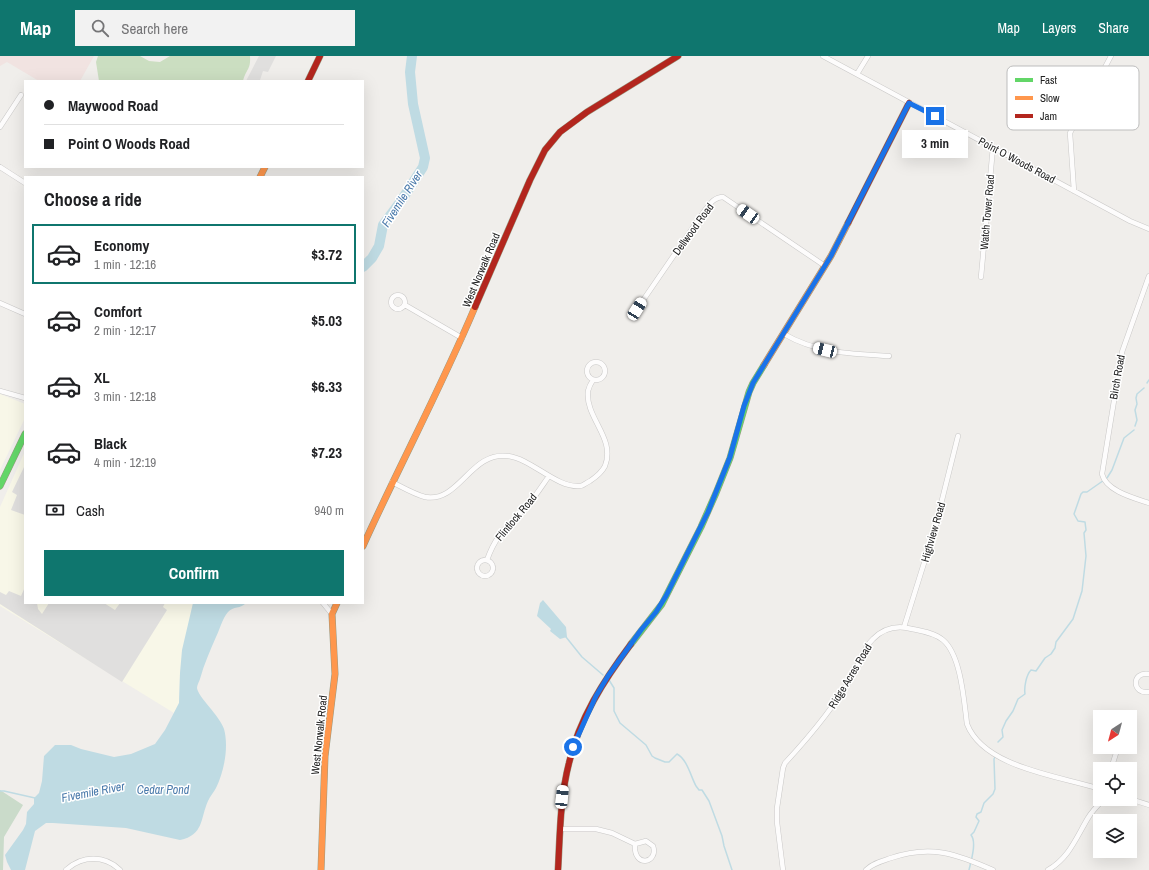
<!DOCTYPE html>
<html lang="en">
<head>
<meta charset="utf-8">
<style>
  :root { --surface:#fff; --page:#f2f2f2; --text:#202124; --muted:#757577; --line:#e0e0e0; --accent:#0f766e }
  body { margin:0; font-family:"Archivo Narrow",sans-serif; background:var(--page); color:var(--text); height:100vh; display:flex; flex-direction:column; font-size:15px; white-space:nowrap }
  * { box-sizing:border-box; margin:0 }
  p { font-size:13px; color:var(--muted) }
  .icon { flex:none; width:22px; height:22px; fill:none; stroke:currentColor; stroke-width:2; stroke-linecap:round; stroke-linejoin:round }
  .map { position:relative; flex:1; overflow:hidden }
  .details { position:absolute; left:24px; top:120px; width:340px; height:428px; display:flex; flex-direction:column; background:var(--surface); border-radius:0px; box-shadow:0 4px 16px #0002 }
  .details>* { flex:none }
  .hud { position:absolute; left:24px; top:24px; width:340px; height:88px; border-radius:0px; box-shadow:0 4px 16px #0002; display:grid; align-content:center; height:88px; padding:0 20px; background:var(--surface) }
  .needle { width:26px; rotate:216deg }
  .fabs { position:absolute; left:1093px; top:654px; display:grid; gap:8px }
  .fabs a { display:grid; place-items:center; width:44px; height:44px; border-radius:0px; background:var(--surface); box-shadow:0 4px 16px #0002; font-size:20px }
  .end { position:absolute; width:18px; height:18px; margin:-9px; border:5px solid #1a73e8; background:#fff; box-shadow:0 0 0 2px #fff }
  .from { border-radius:50% }
  .bubble { position:absolute; height:28px; border-radius:0px; background:var(--surface); box-shadow:0 4px 16px #0002; font-size:13px; font-weight:800; line-height:28px; text-align:center }
  .car { position:absolute; width:12px; height:24px; margin:-12px -6px; border-radius:5px; box-shadow:0 0 3px 1px #0007; background:linear-gradient(#fff 24%,#345 0 40%,#fff 0 76%,#345 0 86%,#fff 0) }
  .hud b { display:flex; align-items:center; gap:14px; height:38px; font-size:15px }
  .hud b+b { border-top:1px solid var(--line) }
  .hud i { width:10px; height:10px; background:var(--text) }
  ul { padding:0; list-style:none }
  li { display:flex; align-items:center; gap:12px; height:60px; margin:0 8px 6px; padding:0 12px; border:2px solid transparent; border-radius:0px }
  li div { flex:1 }
  li b { display:block; font-size:15px }
  li em { font-style:normal; font-weight:800 }
  li.on { border-color:var(--accent) }
  li>.icon { width:36px; height:36px; stroke-width:1.5 }
  h2 { padding:0 20px; font-size:18px; line-height:48px }
  .pay { display:flex; align-items:center; gap:10px; height:44px; padding:0 20px; font-size:15px }
  .pay p { margin-inline-start:auto }
  .action { display:flex; gap:8px; margin-top:auto; padding:8px 20px }
  .action a { flex:1; height:46px; border-radius:0px; background:var(--accent); color:#fff; font-size:16px; font-weight:800; line-height:46px; text-align:center }
  header { display:flex; align-items:center; gap:24px; box-sizing:border-box; height:56px; padding:0 20px; background:var(--accent); color:#fff }
  header strong { font-size:19px }
  nav { display:flex; gap:22px; margin-inline-start:auto; font-size:14px }
  .search { width:280px; height:36px; background:var(--page); display:flex; align-items:center; gap:10px; box-sizing:border-box; padding:0 14px; border-radius:0px; color:var(--muted); font-size:15px }
  .map>svg:first-child { display:block }
  .commercial { fill:#f1e3e1 }
  .education { fill:#f8f7e8 }
  .forest { fill:#cbdec1 }
  .cemetery { fill:#cadbca }
  .parking { fill:#e0dfde }
  .water { fill:#bfdbe3 }
  .lines { fill:none; stroke-linecap:round; stroke-linejoin:round }
  .stream { stroke:#bfdbe3; stroke-width:1.5 }
  .river { stroke:#bfdbe3; stroke-width:10 }
  .street-casing { stroke:#c9c8c7; stroke-width:5.5 }
  .fast-casing { stroke:#999a82; stroke-width:7 }
  .slow-casing { stroke:#999a82; stroke-width:7 }
  .jam-casing { stroke:#999a82; stroke-width:7 }
  .street { stroke:#fdfcfc; stroke-width:4.5 }
  .fast { stroke:#63d668; stroke-width:6 }
  .slow { stroke:#ff974d; stroke-width:6 }
  .jam { stroke:#b3261e; stroke-width:6 }
  .route { stroke:#1a73e8; stroke-width:5 }
  .labels { text-anchor:middle; stroke-width:3; stroke-linejoin:round; paint-order:stroke }
  .street-label { font-size:11px; fill:#222; stroke:#fff }
  .water-label { font-size:12px; font-style:italic; fill:#4a7aab; stroke:#fff }
  .key { fill:#fff; stroke:#bdbdbd; stroke-width:1 }
  .key-label { font-size:11px; fill:#222 }
</style>
</head>
<body>
<header>
<strong>Map</strong>
<div class="search"><svg class="icon" aria-label="search" viewBox="0 0 24 24"><circle cx="10" cy="10" r="6"/><path d="M15 15l6 6"/></svg>Search here</div>
<nav><a>Map</a><a>Layers</a><a>Share</a></nav>
</header>
<div class="map">
<svg width="1149" height="814" viewBox="0 0 1149 814">
  <rect width="100%" height="100%" fill="#f0eeeb"/>
  <path class="commercial" d="M0,0H94L80,25H39L7,6L0,10Z"/>
  <path class="education" d="M0,338L25,348V362L0,414Z
    M25,395V547H193L180,617L179,647L174,657L0,550V451Z"/>
  <path class="forest" d="M98,0H140L149,5L160,6L170,0H250C251,14 246,13 243,25H99L96,6Z"/>
  <path class="cemetery" d="M0,734L23,749L4,781L3,814H0Z"/>
  <path class="parking" d="M259,0H276L268,16L263,15L260,24L261,25H246Z
    M25,409V459L11,454L17,439L12,436Z
    M25,531V547H37L38,553L42,558L49,547H104L115,554L120,547H165L163,551L167,554L122,626L0,548V536L6,539L9,535L21,540Z"/>
  <path class="water" d="M543,544L566,571L567,581L560,583L550,575L551,573L537,560L540,547Z
    M193,547H246C241,553 233,550 228,556C222,563 220,573 216,581C210,595 204,608 200,623C199,626 197,629 197,632C198,641 220,660 224,673C229,691 224,716 216,732C214,736 210,740 208,745C200,763 204,779 180,784L126,772L53,767H46L35,775L25,814H11L7,806L5,799L23,774L26,768L27,756L34,748V742L39,737L42,725L44,700L55,689H71L81,693L114,701L131,698L155,688L165,674L179,647L180,617L182,594Z"/>
  <g class="lines">
    <path class="stream" d="M1147,327L1149,324
      M1135,370L1137,364L1135,354L1137,348L1136,342L1137,338L1144,332
      M566,581L582,601L603,619
      M609,624L614,632V655L620,667L646,689L652,700L655,702L665,706H669L677,698C687,703 691,721 696,730L699,734H702L709,745L722,780L724,790L732,814
      M998,686L1003,681L1002,674L1006,665L1013,655L1018,643L1025,638C1024,632 1026,619 1031,614L1036,615L1045,602L1051,598L1055,592L1056,586L1073,563L1082,535L1086,500L1084,477L1086,474L1085,466L1078,465L1074,458L1081,438L1083,436H1087L1107,422L1112,414L1124,382L1134,374
      M0,735H4L35,742
      M969,814C971,805 977,786 971,779L974,776L979,765L976,761L977,758L981,756L984,747L993,738L995,733L994,703L995,701"/>
    <path class="river" d="M363,211L372,202L379,190L383,169L401,145L423,111L425,102L413,48L410,16L412,0"/>
    <g class="street-casing">
      <path id="street" d="M823,0L1130,165L1149,173
        M857,18L868,0
        M0,71L21,39
        M0,111L25,127
        M1074,135L1070,77L1111,0
        M1149,220L1122,296L1102,418C1106,435 1134,442 1149,447
        M981,221L993,91
        M391 246a7 7 0 1 1 14 0a7 7 0 1 1-14 0Z
        M0,247L25,258
        M405,249L462,282
        M637,253L705,154C710,148 714,141 723,141L825,210
        M784,278C816,297 853,298 889,300
        M587 315a9 9 0 1 1 18 0a9 9 0 1 1-18 0Z
        M0,335L25,342
        M392,426C402,431 414,438 425,441C460,447 470,395 508,400C532,403 556,432 580,430C583,430 587,426 590,425C596,421 602,416 605,410C616,382 585,362 588,335C589,331 591,327 593,324
        M477 512a8 8 0 1 1 16 0a8 8 0 1 1-16 0Z
        M487,504C497,476 508,471 527,450C535,441 542,430 549,420
        M323,547L332,558
        M904,571L935,472L958,380
        M1149,618C1131,615 1132,639 1149,636
        M1130,671L1133,678L1130,684
        M1111,713L1118,691
        M1130,743L1149,749
        M561,773H596L612,777L635,788L646,785L653,790C659,807 633,813 635,788
        M66,814C82,799 105,799 120,814
        M783,814L777,766V752L783,712L785,707C811,679 835,650 854,617C860,606 863,592 873,583C884,572 897,569 912,573C922,575 935,577 943,584C961,599 964,645 967,668C984,712 1060,720 1100,733
        M866,814C873,807 882,805 891,802C932,788 955,798 993,814
        M1048,814C1069,802 1076,782 1088,762C1092,755 1098,749 1104,743"/>
    </g>
    <g class="fast-casing">
      <path id="fast" d="M0,430L25,378
        M631,588L662,548L701,471L716,437L730,402L749,336L753,327L764,309"/>
    </g>
    <g class="slow-casing">
      <path id="slow" d="M260,121L265,111
        M764,309L831,200L848,167
        M363,490C399,410 441,332 475,251
        M321,814L325,700L335,618L332,558L337,547"/>
    </g>
    <g class="jam-casing">
      <path id="jam" d="M308,25L320,0
        M848,167L909,47
        M475,251L530,124L545,94L560,76L587,56L678,0
        M558,814C560,778 560,742 569,707C579,663 604,624 631,588"/>
    </g>
    <use href="#street" class="street"/>
    <use href="#fast" class="fast"/>
    <use href="#slow" class="slow"/>
    <use href="#jam" class="jam"/>
  </g>
  <g class="lines">
    <path class="route" d="M573,691L596,640L608,620L641,574L656,556L666,540L708,456L730,401L744,350L753,327L831,200L909,47L935,60"/>
  </g>
  <g class="labels">
    <g class="street-label">
      <text transform="translate(1017 104) rotate(28)" y="4">Point O Woods Road</text>
      <text transform="translate(987 156) rotate(-85)" y="4">Watch Tower Road</text>
      <text transform="translate(693 173) rotate(-54)" y="4">Dellwood Road</text>
      <text transform="translate(481 214) rotate(-67)" y="4">West Norwalk Road</text>
      <text transform="translate(1117 321) rotate(-80)" y="4">Birch Road</text>
      <text transform="translate(516 461) rotate(-50)" y="4">Flintlock Road</text>
      <text transform="translate(933 476) rotate(-74)" y="4">Highview Road</text>
      <text transform="translate(850 620) rotate(-59)" y="4">Ridge Acres Road</text>
      <text transform="translate(319 679) rotate(-84)" y="4">West Norwalk Road</text>
    </g>
    <g class="water-label">
      <text transform="translate(402 143) rotate(-57)" y="4">Fivemile River</text>
      <text x="163" y="738">Cedar Pond</text>
      <text transform="translate(93 736) rotate(-11)" y="4">Fivemile River</text>
    </g>
  </g>
  <rect x="1007" y="10" width="132" height="64" rx="6" class="key"/>
  <rect x="1015" y="22" width="18" height="4" fill="#63d668"/>
  <rect x="1015" y="40" width="18" height="4" fill="#ff974d"/>
  <rect x="1015" y="58" width="18" height="4" fill="#b3261e"/>
  <g class="key-label">
    <text x="1040" y="28">Fast</text>
    <text x="1040" y="46">Slow</text>
    <text x="1040" y="64">Jam</text>
  </g>
</svg>
<div class="fabs">
<a><svg class="needle" viewBox="-14 -14 28 28"><path d="M0-13l5 13h-10z" fill="#e53935"/><path d="M0 13l5-13h-10z" fill="#757577"/></svg></a>
<a><svg class="icon" aria-label="locate" viewBox="0 0 24 24"><circle cx="12" cy="12" r="6"/><path d="M12 2v4M12 18v4M2 12h4M18 12h4"/></svg></a>
<a><svg class="icon" aria-label="layers" viewBox="0 0 24 24"><path d="M12 4l9 5-9 5-9-5zM3 14l9 5 9-5"/></svg></a>
</div>
<i class="end from" style="left:573px;top:691px"></i>
<i class="end" style="left:935px;top:60px"></i>
<div class="bubble" style="left:902px;top:74px;width:66px">3 min</div>
<i class="car" style="left:748px;top:158px;rotate:304deg"></i>
<i class="car" style="left:637px;top:253px;rotate:32deg"></i>
<i class="car" style="left:825px;top:294px;rotate:284deg"></i>
<i class="car" style="left:562px;top:741px;rotate:6deg"></i>
<div class="hud">
<b><i class="from"></i>Maywood Road</b>
<b><i></i>Point O Woods Road</b>
</div>
<section class="details">
<h2>Choose a ride</h2>
<ul>
<li class="on"><svg class="icon" aria-label="car" viewBox="0 0 24 24"><path d="M5 17H2v-5l4-1 3-4h7l3 4 3 1v5h-3M9 17h6M6 11h13"/><circle cx="7" cy="17" r="2"/><circle cx="17" cy="17" r="2"/></svg><div><b>Economy</b><p>1 min · 12:16</p></div><em>$3.72</em></li>
<li><svg class="icon" aria-label="car" viewBox="0 0 24 24"><path d="M5 17H2v-5l4-1 3-4h7l3 4 3 1v5h-3M9 17h6M6 11h13"/><circle cx="7" cy="17" r="2"/><circle cx="17" cy="17" r="2"/></svg><div><b>Comfort</b><p>2 min · 12:17</p></div><em>$5.03</em></li>
<li><svg class="icon" aria-label="car" viewBox="0 0 24 24"><path d="M5 17H2v-5l4-1 3-4h7l3 4 3 1v5h-3M9 17h6M6 11h13"/><circle cx="7" cy="17" r="2"/><circle cx="17" cy="17" r="2"/></svg><div><b>XL</b><p>3 min · 12:18</p></div><em>$6.33</em></li>
<li><svg class="icon" aria-label="car" viewBox="0 0 24 24"><path d="M5 17H2v-5l4-1 3-4h7l3 4 3 1v5h-3M9 17h6M6 11h13"/><circle cx="7" cy="17" r="2"/><circle cx="17" cy="17" r="2"/></svg><div><b>Black</b><p>4 min · 12:19</p></div><em>$7.23</em></li>
</ul>
<div class="pay"><svg class="icon" aria-label="cash" viewBox="0 0 24 24"><path d="M3 7h18v10H3z"/><circle cx="12" cy="12" r="2"/></svg>Cash<p>940 m</p></div>
<div class="action"><a>Confirm</a></div>
</section>
</div>
</body>
</html>
